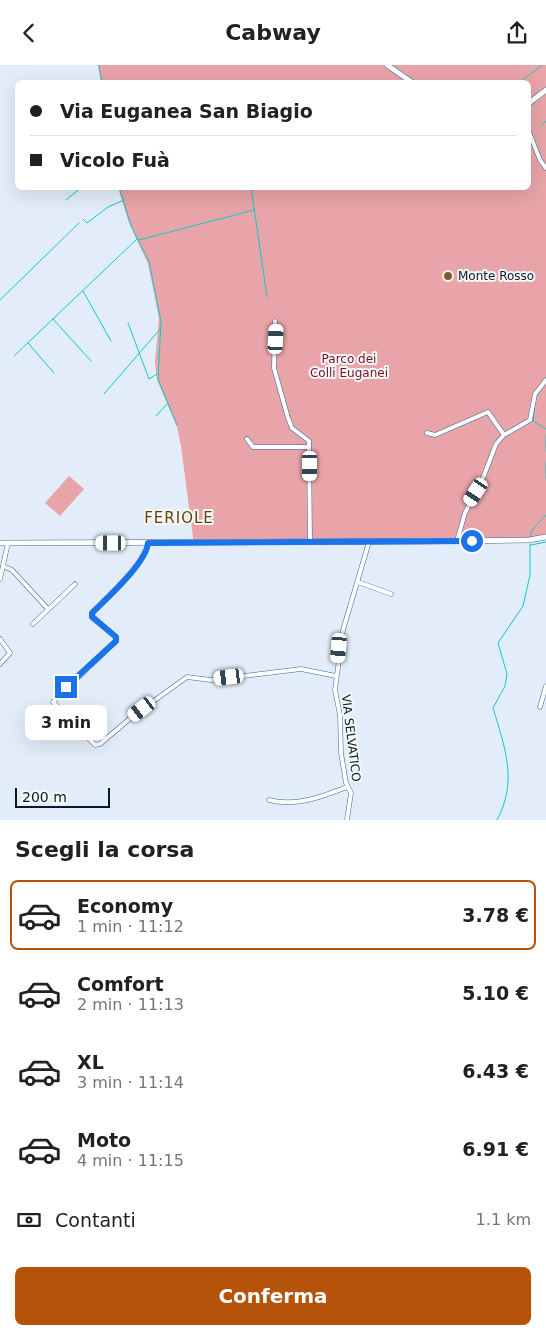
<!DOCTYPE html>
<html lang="it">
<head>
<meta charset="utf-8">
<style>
  :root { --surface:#fff; --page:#f6f6f6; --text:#202124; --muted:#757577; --line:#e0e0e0; --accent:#b45309 }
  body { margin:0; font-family:"DejaVu Sans",sans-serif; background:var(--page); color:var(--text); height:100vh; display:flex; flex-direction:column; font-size:19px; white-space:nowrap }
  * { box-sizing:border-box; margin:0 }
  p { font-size:16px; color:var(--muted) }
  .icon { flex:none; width:28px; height:28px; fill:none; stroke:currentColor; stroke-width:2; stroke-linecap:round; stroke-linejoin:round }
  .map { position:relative; height:755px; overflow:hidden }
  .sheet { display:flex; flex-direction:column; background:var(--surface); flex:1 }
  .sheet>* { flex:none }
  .guide { position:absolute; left:15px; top:15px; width:516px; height:110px; border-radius:8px; box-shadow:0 5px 20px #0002; display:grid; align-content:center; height:110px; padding:0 15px; background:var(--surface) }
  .scale { position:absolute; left:15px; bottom:12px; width:95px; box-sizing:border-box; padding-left:5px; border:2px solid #07192f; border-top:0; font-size:14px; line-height:18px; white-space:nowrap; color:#07192f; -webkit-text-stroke:4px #f8f8f8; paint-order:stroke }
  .end { position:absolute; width:22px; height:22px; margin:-11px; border:6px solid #1a73e8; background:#fff; box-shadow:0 0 0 2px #fff }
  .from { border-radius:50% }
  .bubble { position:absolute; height:35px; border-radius:8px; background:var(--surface); box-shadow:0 5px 20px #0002; font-size:16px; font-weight:800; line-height:35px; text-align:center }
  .car { position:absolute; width:15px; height:30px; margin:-15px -8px; border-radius:6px; box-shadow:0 0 4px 1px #0007; background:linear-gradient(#fff 24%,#345 0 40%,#fff 0 76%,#345 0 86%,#fff 0) }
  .guide b { display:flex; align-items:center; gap:18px; height:48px; font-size:19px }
  .guide b+b { border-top:1px solid var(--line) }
  .guide i { width:12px; height:12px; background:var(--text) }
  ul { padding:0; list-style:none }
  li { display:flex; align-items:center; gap:15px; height:70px; margin:0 10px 8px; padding:0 5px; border:2px solid transparent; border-radius:8px }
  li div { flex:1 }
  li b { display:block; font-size:19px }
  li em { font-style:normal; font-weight:800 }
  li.on { border-color:var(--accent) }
  li>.icon { width:45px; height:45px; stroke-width:1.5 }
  h2 { padding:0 15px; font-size:22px; line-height:60px }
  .pay { display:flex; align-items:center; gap:12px; height:55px; padding:0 15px; font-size:19px }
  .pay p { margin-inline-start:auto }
  .action { display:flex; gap:10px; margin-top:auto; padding:10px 15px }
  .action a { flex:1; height:58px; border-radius:8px; background:var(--accent); color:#fff; font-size:20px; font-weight:800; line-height:58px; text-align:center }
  header { display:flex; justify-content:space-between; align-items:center; height:65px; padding:0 15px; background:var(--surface); font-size:22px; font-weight:800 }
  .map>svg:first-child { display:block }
  .green { fill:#e8a4a8 }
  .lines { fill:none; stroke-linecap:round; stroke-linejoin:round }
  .stream { stroke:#0acccd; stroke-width:1 }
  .minor-casing { stroke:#3b659c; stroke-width:5 }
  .major-casing { stroke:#3b659c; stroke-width:6 }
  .minor { stroke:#fff; stroke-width:4 }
  .major { stroke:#fff; stroke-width:5 }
  .route { stroke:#1a73e8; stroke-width:6 }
  .poi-dot { fill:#795b2f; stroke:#f8f8f8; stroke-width:2 }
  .labels { text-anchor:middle; stroke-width:4; stroke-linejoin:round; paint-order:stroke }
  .poi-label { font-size:12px; fill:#07192f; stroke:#f8f8f8; text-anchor:start }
  .park-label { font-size:12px; fill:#711126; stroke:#f8f8f8 }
  .street-label { font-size:12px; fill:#07192f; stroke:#f8f8f8 }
  .quarter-label { font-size:15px; letter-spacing:1px; fill:#62420a; stroke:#f8f8f8 }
</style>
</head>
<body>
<header><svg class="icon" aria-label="back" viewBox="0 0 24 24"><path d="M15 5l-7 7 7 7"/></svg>Cabway<svg class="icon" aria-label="share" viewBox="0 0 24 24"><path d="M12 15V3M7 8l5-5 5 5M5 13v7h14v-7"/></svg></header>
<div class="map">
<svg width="546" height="755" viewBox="0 0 546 755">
  <rect width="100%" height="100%" fill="#e3ecf9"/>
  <path class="green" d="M98,0H546V475L536,477L194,480L181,381L177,362L157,315L155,297L159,253L148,199L129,158L118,123L529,122V18H101Z
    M69,411L84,424L60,451L45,438Z"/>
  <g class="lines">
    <path class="stream" d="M99,0L102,18
      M519,18L542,0
      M541,61L546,56
      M119,122L132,163L149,196L161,257L158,314L177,360
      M251,122L267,232
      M66,135L82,122
      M83,154L87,158L108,142L124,135
      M139,175L254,145
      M83,226L111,276
      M0,235L79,158
      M53,254L91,296
      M128,258L149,314L157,309
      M28,278L54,308
      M14,291L137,174
      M104,329L161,263
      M536,332L542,323
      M535,338L533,356L546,364
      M156,351L167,339
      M546,370V386
      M546,397V414
      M530,472L532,465L546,450
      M531,480L546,477
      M497,755C518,716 505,683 493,643L505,621L507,609L498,578L523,541L530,510V479"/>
    <g class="minor-casing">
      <path id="minor" d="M529,67L540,95L546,103
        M275,256L274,303L288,353L292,363L309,376L310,477
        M427,368L435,370L488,347L504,370
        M247,374L253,382H309
        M457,476L465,448L483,413L496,379L504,370L530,355L535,329L546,315
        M148,478C147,498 107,533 92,548V551L116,572V576L53,637L95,680L100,679L133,651L187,612L211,615L301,604L336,611
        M3,501L12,505L48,544
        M0,514L8,478
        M358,517L391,529
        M33,559L75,519
        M0,574L10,588L0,599
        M540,642L546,621
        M269,735C296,742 321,732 347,722
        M347,755L351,728L346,718L341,688L340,650L335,625L343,565L369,477"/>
    </g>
    <g class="major-casing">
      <path id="major" d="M387,0L413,18
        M529,38L546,25
        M0,478L457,476L529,475L546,472"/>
    </g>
    <use href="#minor" class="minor"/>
    <use href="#major" class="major"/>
  </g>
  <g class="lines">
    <path class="route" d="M66,622L116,576V572L92,552V548C107,533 146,498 148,478L472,476"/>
  </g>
  <circle class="poi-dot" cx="448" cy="211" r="5"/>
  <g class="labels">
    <g class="poi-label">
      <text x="458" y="215">Monte Rosso</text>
    </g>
    <g class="park-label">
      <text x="349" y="298">Parco dei<tspan x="349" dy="14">Colli Euganei</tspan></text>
    </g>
    <g class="street-label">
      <text transform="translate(351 673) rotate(83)" y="4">VIA SELVATICO</text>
    </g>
    <g class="quarter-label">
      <text x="179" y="458">FERIOLE</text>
    </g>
  </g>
</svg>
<div class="scale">200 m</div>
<i class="end from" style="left:472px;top:476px"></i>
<i class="end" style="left:66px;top:622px"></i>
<div class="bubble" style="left:25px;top:640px;width:82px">3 min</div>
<i class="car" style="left:276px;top:274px;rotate:3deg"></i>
<i class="car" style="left:310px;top:401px;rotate:180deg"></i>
<i class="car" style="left:476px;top:427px;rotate:213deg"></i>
<i class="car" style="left:111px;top:478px;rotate:270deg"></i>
<i class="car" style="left:339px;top:583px;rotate:185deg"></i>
<i class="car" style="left:229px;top:612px;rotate:263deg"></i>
<i class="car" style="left:142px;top:644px;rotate:233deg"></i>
<div class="guide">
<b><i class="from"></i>Via Euganea San Biagio</b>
<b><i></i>Vicolo Fuà</b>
</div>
</div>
<section class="sheet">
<h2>Scegli la corsa</h2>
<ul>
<li class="on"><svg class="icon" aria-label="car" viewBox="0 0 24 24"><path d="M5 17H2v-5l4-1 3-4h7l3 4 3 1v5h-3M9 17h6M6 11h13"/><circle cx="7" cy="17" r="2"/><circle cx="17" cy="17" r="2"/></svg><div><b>Economy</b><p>1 min · 11:12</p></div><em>3.78 €</em></li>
<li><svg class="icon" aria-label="car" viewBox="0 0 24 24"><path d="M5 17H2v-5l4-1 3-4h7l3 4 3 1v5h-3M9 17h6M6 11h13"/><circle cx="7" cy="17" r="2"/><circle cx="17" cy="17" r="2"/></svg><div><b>Comfort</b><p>2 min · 11:13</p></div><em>5.10 €</em></li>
<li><svg class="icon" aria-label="car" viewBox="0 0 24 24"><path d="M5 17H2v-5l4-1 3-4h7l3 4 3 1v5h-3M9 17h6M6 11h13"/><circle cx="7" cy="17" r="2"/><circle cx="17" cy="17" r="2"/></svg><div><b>XL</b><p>3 min · 11:14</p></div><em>6.43 €</em></li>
<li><svg class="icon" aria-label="car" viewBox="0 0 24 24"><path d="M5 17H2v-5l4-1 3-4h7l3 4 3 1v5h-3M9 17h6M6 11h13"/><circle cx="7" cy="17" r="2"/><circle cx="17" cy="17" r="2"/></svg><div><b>Moto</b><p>4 min · 11:15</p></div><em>6.91 €</em></li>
</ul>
<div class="pay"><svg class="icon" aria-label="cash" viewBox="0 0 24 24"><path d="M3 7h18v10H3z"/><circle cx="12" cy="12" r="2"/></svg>Contanti<p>1.1 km</p></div>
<div class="action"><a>Conferma</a></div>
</section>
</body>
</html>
